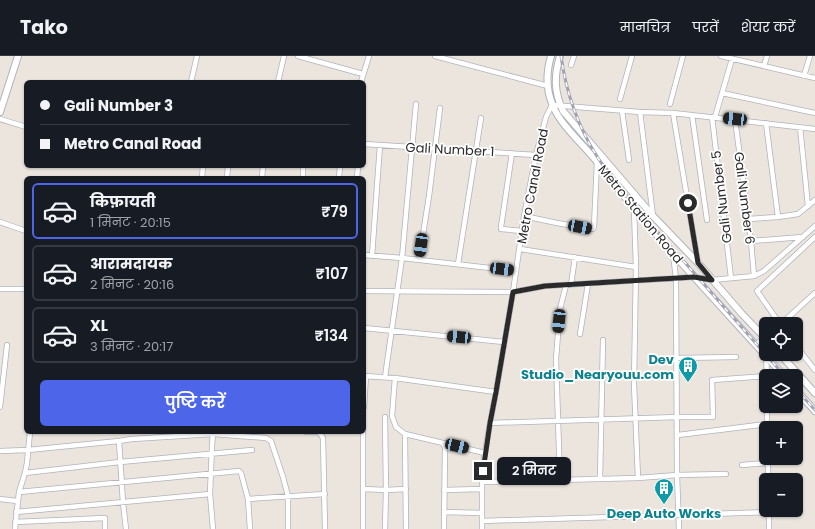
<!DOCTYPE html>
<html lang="hi">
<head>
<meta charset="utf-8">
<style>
  :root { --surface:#171b24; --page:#20242c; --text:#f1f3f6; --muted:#9ea1a6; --line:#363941; --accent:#4d66e9 }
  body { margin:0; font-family:Poppins,"Noto Sans Devanagari",sans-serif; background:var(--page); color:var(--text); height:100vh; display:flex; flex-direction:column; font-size:15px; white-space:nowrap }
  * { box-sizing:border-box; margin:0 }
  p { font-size:13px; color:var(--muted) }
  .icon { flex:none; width:22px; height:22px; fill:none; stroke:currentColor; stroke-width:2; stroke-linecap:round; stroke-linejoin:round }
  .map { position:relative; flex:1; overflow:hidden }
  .drawer { position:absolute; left:24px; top:120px; width:342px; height:258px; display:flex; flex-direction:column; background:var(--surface); border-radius:6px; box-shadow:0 1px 3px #0004 }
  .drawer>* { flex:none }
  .guide { position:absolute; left:24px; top:24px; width:342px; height:88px; border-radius:6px; box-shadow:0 1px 3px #0004; display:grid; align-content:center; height:88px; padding:0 16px; background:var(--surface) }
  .buttons { position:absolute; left:759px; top:261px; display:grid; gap:8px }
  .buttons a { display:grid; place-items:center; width:44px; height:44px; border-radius:6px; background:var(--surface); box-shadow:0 1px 3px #0004; font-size:20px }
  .end { position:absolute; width:18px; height:18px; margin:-9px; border:5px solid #2a2a2a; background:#fff; box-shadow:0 0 0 2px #fff }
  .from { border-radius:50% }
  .bubble { position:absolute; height:28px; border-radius:6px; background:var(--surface); box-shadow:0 1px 3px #0004; font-size:13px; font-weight:600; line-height:28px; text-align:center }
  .car { position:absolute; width:12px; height:24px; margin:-12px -6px; border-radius:5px; box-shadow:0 0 3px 1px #0007; background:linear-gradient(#222 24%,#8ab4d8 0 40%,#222 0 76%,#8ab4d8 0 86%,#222 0) }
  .guide b { display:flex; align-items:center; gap:14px; height:38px; font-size:15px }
  .guide b+b { border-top:1px solid var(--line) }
  .guide i { width:10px; height:10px; background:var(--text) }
  ul { padding:7px 0 0; list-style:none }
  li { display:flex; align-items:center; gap:12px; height:56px; margin:0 8px 6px; padding:0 8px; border:2px solid var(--line); border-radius:6px }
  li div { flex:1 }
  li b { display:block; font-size:15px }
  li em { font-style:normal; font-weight:600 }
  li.on { border-color:var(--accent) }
  li>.icon { width:36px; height:36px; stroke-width:1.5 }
  .primary-button { display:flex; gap:8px; margin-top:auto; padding:8px 16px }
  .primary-button a { flex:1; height:46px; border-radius:6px; background:var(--accent); color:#fff; font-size:16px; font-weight:600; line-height:46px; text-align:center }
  header { display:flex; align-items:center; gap:24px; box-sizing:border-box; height:56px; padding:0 20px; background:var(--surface); border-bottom:1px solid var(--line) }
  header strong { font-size:19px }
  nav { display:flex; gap:22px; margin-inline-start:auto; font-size:14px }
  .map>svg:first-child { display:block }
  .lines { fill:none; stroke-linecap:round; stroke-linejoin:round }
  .street-casing { stroke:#b1b3bc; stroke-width:6 }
  .secondary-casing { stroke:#b1b3bc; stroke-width:8 }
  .street { stroke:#fff; stroke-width:4.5 }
  .secondary { stroke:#fff; stroke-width:6 }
  .rail-casing { stroke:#a1a3b3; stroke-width:3 }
  .rail { stroke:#fff; stroke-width:1.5; stroke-dasharray:4.5; stroke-linecap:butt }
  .route { stroke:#2a2a2a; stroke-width:5 }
  .labels { text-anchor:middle; stroke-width:3.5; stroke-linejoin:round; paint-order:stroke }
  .street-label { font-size:13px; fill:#2a2a2a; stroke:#fff }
  .culture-label { font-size:13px; font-weight:bold; fill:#0d838f; stroke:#fff; text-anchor:end }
</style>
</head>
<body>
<header>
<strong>Tako</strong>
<nav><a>मानचित्र</a><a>परतें</a><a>शेयर करें</a></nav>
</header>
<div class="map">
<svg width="815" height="473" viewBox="0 0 815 473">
  <rect width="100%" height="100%" fill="#ebe5de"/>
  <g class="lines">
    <g class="street-casing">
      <path id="street" d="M298,0L363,18
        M435,0L525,24L548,30
        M721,0L815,22
        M571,9L574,0
        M764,10L767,0
        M804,20L810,0
        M191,26L197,0
        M278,26L284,0
        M361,26L369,0
        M722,37L815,57
        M620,43L632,0
        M670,48L683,0
        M622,55L629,104
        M640,56L653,160
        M673,57L698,207
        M692,59L707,164
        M712,61L731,222
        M715,61L732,3
        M0,63L26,71
        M735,63L751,185L754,220
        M766,67L778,161
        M800,71L808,150
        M364,88L536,99
        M512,97L501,171V173L522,175
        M202,122L203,110
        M227,122L228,110
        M262,122L263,110
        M303,122V110
        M339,122L340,110
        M357,122L358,110
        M634,153L636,211L634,328L638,422
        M524,160L557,167L593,173L594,171L597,106
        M748,163L778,161L798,158L815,144
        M0,166L26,175
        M751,185L803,181
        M520,193L636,211
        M673,197L676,223L677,419L679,473
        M364,199L402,202L516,215
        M372,200L380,89
        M419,204L429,140L440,52
        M458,208L481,62
        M571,229L575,201
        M0,233H26
        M364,235L513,236L545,230L694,221L712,224L754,220L764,215L815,170
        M780,268L757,235L815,181
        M781,268L815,237
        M364,272L504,286
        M580,278L588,228
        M756,289L766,279
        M796,290L815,314
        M766,300L767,320
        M677,302L736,301
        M364,320L395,322L496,336
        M385,321L402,202L416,48
        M395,322L392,360L396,371L405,378L443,387L445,392L444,473
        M767,350V372
        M0,351L7,289
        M364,351L366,320
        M385,361L386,434L385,473
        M490,367L678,361H713L712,324L766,320
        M306,376H319L323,382L325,473
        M405,378L406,473
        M678,379L767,368
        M119,385L123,447L126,473
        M443,387L485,397
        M0,395L28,394L119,385L132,383L213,378L266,382L271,385L283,421L288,440V473
        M768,402V424
        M742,409L768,407
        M25,417L120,406L252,394
        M600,422L603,284
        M560,424L556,303L560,253L566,229
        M482,426L638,422L677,419L726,418
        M363,433L386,434L406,433
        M444,434L482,433
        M19,436L239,415L241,417L248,443L325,438
        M0,443L17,445
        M248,443L250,473
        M769,455V473
        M16,456L210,438
        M444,456L482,457
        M482,465L769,456
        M15,466L105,462V473
        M15,473L19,436L25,417L27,407L30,376
        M213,473L210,438L212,390L213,376
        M363,473V376
        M482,473V426L484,403L490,367L496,336L513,236L524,160L536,99L546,61L552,49L640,56L673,57L815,73"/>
    </g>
    <g class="secondary-casing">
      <path id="secondary" d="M551,0C546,17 546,34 553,50C561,70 585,90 598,107C610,122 622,138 634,152C682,210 734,264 784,320
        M560,0C554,20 554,36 563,55L653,160L698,207L742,258L766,283
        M0,56L18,0
        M780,298L815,337
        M796,334L815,355"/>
    </g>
    <use href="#street" class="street"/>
    <use href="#secondary" class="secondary"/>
    <g class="rail-casing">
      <path id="rail" d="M561,0C566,36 578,71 598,102C621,138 652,170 681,202C715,241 750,281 785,320
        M796,333L815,354"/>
    </g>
    <use href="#rail" class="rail"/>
  </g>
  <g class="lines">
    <path class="route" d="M483,415L490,367L496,336L513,236L545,230L694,221L712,224L698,207L688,147"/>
  </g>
  <defs>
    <g id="building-pin" transform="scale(1)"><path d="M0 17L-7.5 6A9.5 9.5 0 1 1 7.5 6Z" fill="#0f9aa8" stroke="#fff"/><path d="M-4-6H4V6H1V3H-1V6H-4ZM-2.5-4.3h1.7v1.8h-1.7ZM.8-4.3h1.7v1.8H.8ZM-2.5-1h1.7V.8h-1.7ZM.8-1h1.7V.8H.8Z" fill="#fff"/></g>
  </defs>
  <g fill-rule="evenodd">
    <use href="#building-pin" x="688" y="310"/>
    <use href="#building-pin" x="664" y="432"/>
  </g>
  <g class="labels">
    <g class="street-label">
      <text transform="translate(450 93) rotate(3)" y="5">Gali Number 1</text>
      <text transform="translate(532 130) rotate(-79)" y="5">Metro Canal Road</text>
      <text transform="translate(721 141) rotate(-97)" y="5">Gali Number 5</text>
      <text transform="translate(745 142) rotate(83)" y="5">Gali Number 6</text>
      <text transform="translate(641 158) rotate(50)" y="5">Metro Station Road</text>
    </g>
    <g class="culture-label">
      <text x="674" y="308">Dev<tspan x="674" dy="15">Studio_Nearyouu.com</tspan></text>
      <text x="664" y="462" text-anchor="middle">Deep Auto Works</text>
    </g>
  </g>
</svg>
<div class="buttons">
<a><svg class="icon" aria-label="locate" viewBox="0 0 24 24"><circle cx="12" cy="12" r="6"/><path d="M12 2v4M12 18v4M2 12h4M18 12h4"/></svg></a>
<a><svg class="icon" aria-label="layers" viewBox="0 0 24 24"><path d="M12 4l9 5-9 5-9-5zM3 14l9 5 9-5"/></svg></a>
<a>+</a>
<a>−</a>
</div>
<i class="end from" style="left:688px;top:147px"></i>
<i class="end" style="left:483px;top:415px"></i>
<div class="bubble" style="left:497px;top:401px;width:74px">2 मिनट</div>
<i class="car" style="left:735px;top:63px;rotate:276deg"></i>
<i class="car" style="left:580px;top:171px;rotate:101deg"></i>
<i class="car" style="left:421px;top:189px;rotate:188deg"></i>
<i class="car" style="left:502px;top:213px;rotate:97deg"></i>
<i class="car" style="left:559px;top:265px;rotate:186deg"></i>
<i class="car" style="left:459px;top:281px;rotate:275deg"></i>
<i class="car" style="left:457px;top:390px;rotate:103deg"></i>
<div class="guide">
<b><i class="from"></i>Gali Number 3</b>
<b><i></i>Metro Canal Road</b>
</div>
<section class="drawer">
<ul>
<li class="on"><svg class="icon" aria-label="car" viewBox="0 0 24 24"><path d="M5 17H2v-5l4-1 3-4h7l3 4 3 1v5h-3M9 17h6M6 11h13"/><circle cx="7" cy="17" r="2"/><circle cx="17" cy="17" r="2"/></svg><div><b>किफ़ायती</b><p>1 मिनट · 20:15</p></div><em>₹79</em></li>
<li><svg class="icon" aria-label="car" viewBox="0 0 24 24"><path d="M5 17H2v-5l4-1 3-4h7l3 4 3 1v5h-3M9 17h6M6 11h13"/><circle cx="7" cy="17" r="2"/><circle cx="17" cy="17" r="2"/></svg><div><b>आरामदायक</b><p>2 मिनट · 20:16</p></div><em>₹107</em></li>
<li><svg class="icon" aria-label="car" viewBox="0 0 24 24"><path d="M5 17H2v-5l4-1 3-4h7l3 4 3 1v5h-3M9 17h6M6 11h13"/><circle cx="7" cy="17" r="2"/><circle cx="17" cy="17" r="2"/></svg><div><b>XL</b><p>3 मिनट · 20:17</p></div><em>₹134</em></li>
</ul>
<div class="primary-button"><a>पुष्टि करें</a></div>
</section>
</div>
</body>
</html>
